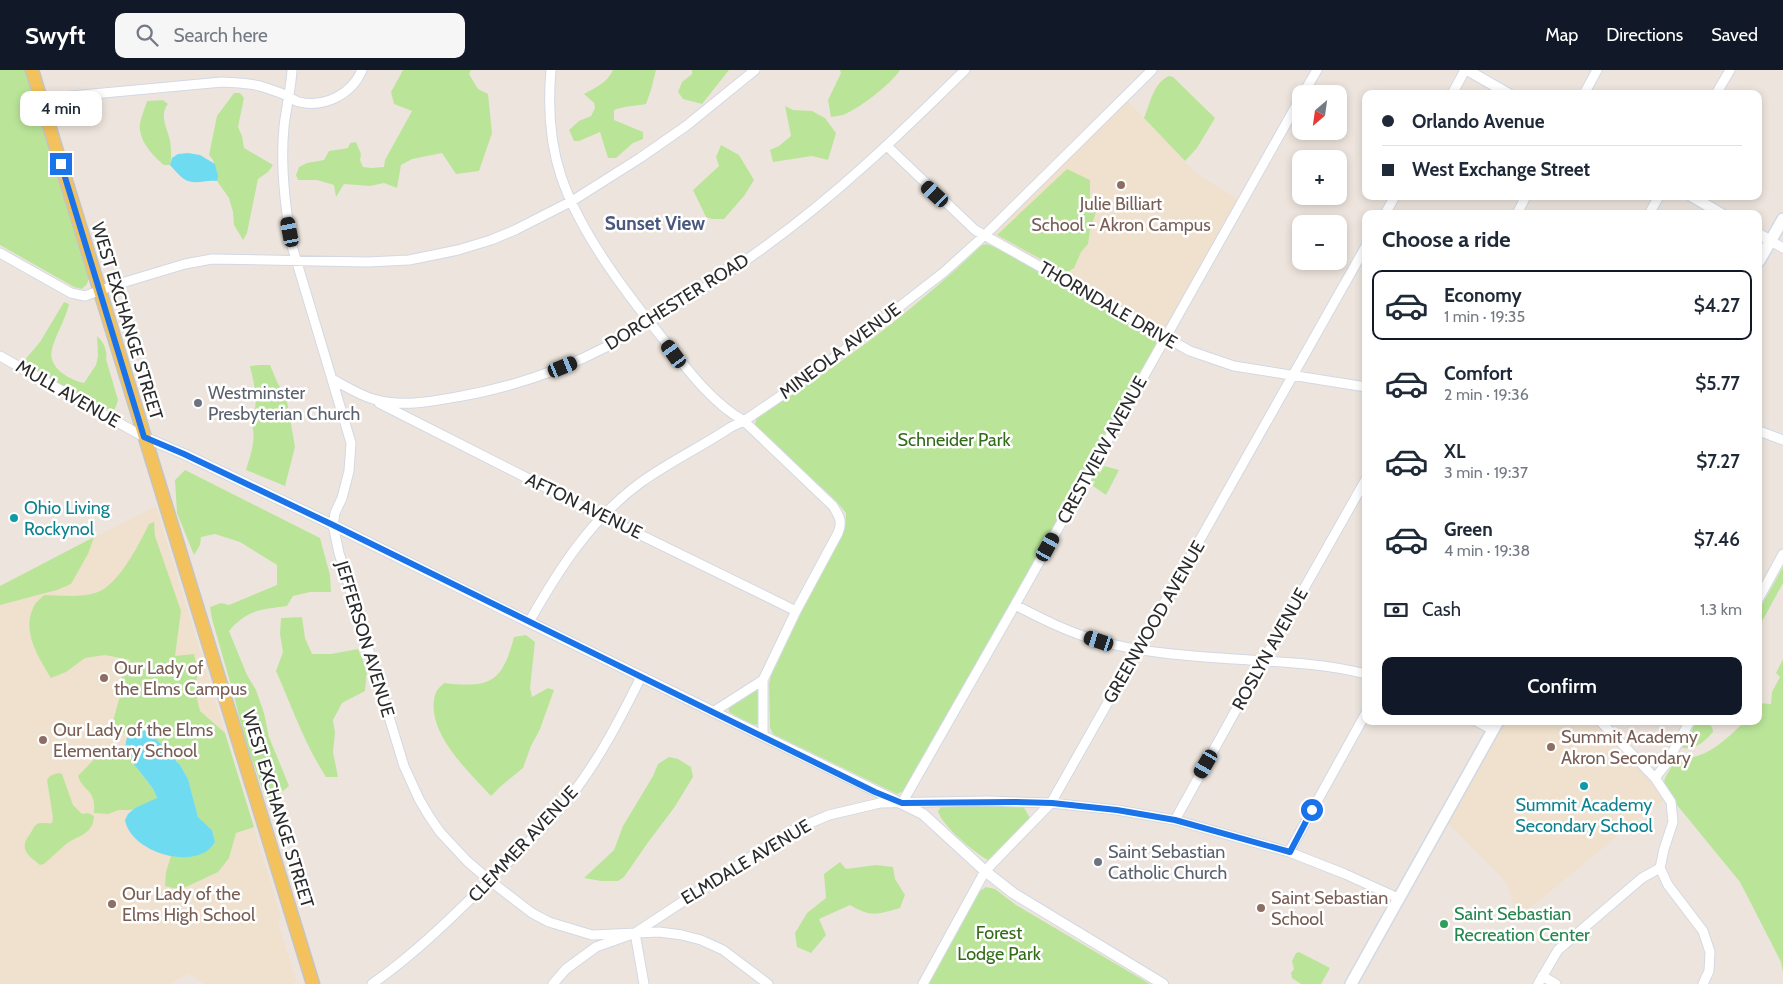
<!DOCTYPE html>
<html lang="en">
<head>
<meta charset="utf-8">
<style>
  :root { --surface:#fff; --page:#f6f6f7; --text:#1f2937; --muted:#747a83; --line:#e0e1e3; --accent:#111827 }
  body { margin:0; font-family:Cabin,sans-serif; background:var(--page); color:var(--text); height:100vh; display:flex; flex-direction:column; font-size:19px; white-space:nowrap }
  * { box-sizing:border-box; margin:0 }
  p { font-size:16px; color:var(--muted) }
  .icon { flex:none; width:28px; height:28px; fill:none; stroke:currentColor; stroke-width:2; stroke-linecap:round; stroke-linejoin:round }
  .map { position:relative; flex:1; overflow:hidden }
  .details { position:absolute; left:1362px; top:140px; width:400px; height:515px; display:flex; flex-direction:column; background:var(--surface); border-radius:10px; box-shadow:0 2px 8px #0003 }
  .details>* { flex:none }
  .guide { position:absolute; left:1362px; top:20px; width:400px; height:110px; border-radius:10px; box-shadow:0 2px 8px #0003; display:grid; align-content:center; height:110px; padding:0 20px; background:var(--surface) }
  .needle { width:32px; rotate:209deg }
  .tools { position:absolute; left:1292px; top:15px; display:grid; gap:10px }
  .tools a { display:grid; place-items:center; width:55px; height:55px; border-radius:10px; background:var(--surface); box-shadow:0 2px 8px #0003; font-size:25px }
  .end { position:absolute; width:22px; height:22px; margin:-11px; border:6px solid #1a73e8; background:#fff; box-shadow:0 0 0 2px #fff }
  .from { border-radius:50% }
  .bubble { position:absolute; height:35px; border-radius:10px; background:var(--surface); box-shadow:0 2px 8px #0003; font-size:16px; font-weight:600; line-height:35px; text-align:center }
  .car { position:absolute; width:15px; height:30px; margin:-15px -8px; border-radius:6px; box-shadow:0 0 4px 1px #0007; background:linear-gradient(#222 24%,#8ab4d8 0 40%,#222 0 76%,#8ab4d8 0 86%,#222 0) }
  .guide b { display:flex; align-items:center; gap:18px; height:48px; font-size:19px }
  .guide b+b { border-top:1px solid var(--line) }
  .guide i { width:12px; height:12px; background:var(--text) }
  ul { padding:0; list-style:none }
  li { display:flex; align-items:center; gap:15px; height:70px; margin:0 10px 8px; padding:0 10px; border:2px solid transparent; border-radius:10px }
  li div { flex:1 }
  li b { display:block; font-size:19px }
  li em { font-style:normal; font-weight:600 }
  li.current { border-color:var(--accent) }
  li>.icon { width:45px; height:45px; stroke-width:1.5 }
  h2 { padding:0 20px; font-size:22px; line-height:60px }
  .pay { display:flex; align-items:center; gap:12px; height:55px; padding:0 20px; font-size:19px }
  .pay p { margin-inline-start:auto }
  .button { display:flex; gap:10px; margin-top:auto; padding:10px 20px }
  .button a { flex:1; height:58px; border-radius:10px; background:var(--accent); color:#fff; font-size:20px; font-weight:600; line-height:58px; text-align:center }
  header { display:flex; align-items:center; gap:30px; box-sizing:border-box; height:70px; padding:0 25px; background:var(--accent); color:#fff }
  header strong { font-size:24px }
  nav { display:flex; gap:28px; margin-inline-start:auto; font-size:18px }
  .search { width:350px; height:45px; background:var(--page); display:flex; align-items:center; gap:12px; box-sizing:border-box; padding:0 18px; border-radius:10px; color:var(--muted); font-size:19px }
  .map>svg:first-child { display:block }
  .education { fill:#efe1cd }
  .green { fill:#bae599 }
  .water { fill:#6fdbf1 }
  .lines { fill:none; stroke-linecap:round; stroke-linejoin:round }
  .minor-casing { stroke:#d2d8e4; stroke-width:11 }
  .tertiary-casing { stroke:#d2d8e4; stroke-width:12 }
  .secondary-casing { stroke:#d2d8e4; stroke-width:14 }
  .primary-casing { stroke:#c4c4c4; stroke-width:15 }
  .minor { stroke:#fff; stroke-width:9 }
  .tertiary { stroke:#fff; stroke-width:10 }
  .secondary { stroke:#fff; stroke-width:11 }
  .primary { stroke:#f3c25c; stroke-width:12 }
  .route { stroke:#1a73e8; stroke-width:6 }
  .education-dot { fill:#8d6e63; stroke:#fff; stroke-width:2 }
  .worship-dot { fill:#6b7280; stroke:#fff; stroke-width:2 }
  .culture-dot { fill:#0f9aa8; stroke:#fff; stroke-width:2 }
  .leisure-dot { fill:#2e9e5b; stroke:#fff; stroke-width:2 }
  .labels { text-anchor:middle; stroke-width:5; stroke-linejoin:round; paint-order:stroke }
  .education-label { font-size:18px; fill:#785e54; stroke:#fff; text-anchor:start }
  .street-label { font-size:18px; fill:#2b2b2b; stroke:#fff }
  .worship-label { font-size:18px; fill:#5b616d; stroke:#fff; text-anchor:start }
  .park-label { font-size:18px; fill:#326b19; stroke:#fff }
  .culture-label { font-size:18px; fill:#0d838f; stroke:#fff; text-anchor:start }
  .leisure-label { font-size:18px; fill:#27864d; stroke:#fff; text-anchor:start }
  .neighbourhood-label { font-size:19px; font-weight:bold; fill:#4a587d; stroke:#fff }
</style>
</head>
<body>
<header>
<strong>Swyft</strong>
<div class="search"><svg class="icon" aria-label="search" viewBox="0 0 24 24"><circle cx="10" cy="10" r="6"/><path d="M15 15l6 6"/></svg>Search here</div>
<nav><a>Map</a><a>Directions</a><a>Saved</a></nav>
</header>
<div class="map">
<svg width="1783" height="914" viewBox="0 0 1783 914">
  <rect width="100%" height="100%" fill="#ede5dd"/>
  <path class="education" d="M1126,29L1196,103L1240,131L1165,260L1160,261L995,167L993,163L1099,59Z
    M156,436L281,847L278,853L297,912L292,914H204L189,904L169,914H0V516Z
    M1498,651H1600L1668,728L1650,739L1517,849L1507,813L1444,749Z"/>
  <path class="green" d="M0,0H25L89,208L87,214L82,219L74,217L0,175Z
    M403,0H471L469,4L478,19L488,24L492,63L479,101L456,104L442,83L412,89L401,95L397,118L384,113L370,116L344,114L336,127L334,115L317,110H298L296,105L299,97L307,93L324,90L329,81L348,78L350,73L356,72L361,84L360,90L363,97L371,98L384,97L385,90L412,41L394,34L391,22Z
    M613,0H656L651,20L646,34C635,36 624,36 614,40V50L643,62V69L633,73L616,88H608L600,62L579,71H574L569,60L579,51L591,46L595,38L594,33L584,24C596,17 607,13 613,0Z
    M692,0H729L702,34L683,29L678,22L682,12L692,4Z
    M840,0H900C890,15 860,38 843,45C840,46 835,46 831,47L828,30L841,3Z
    M1169,6L1173,7L1215,48L1197,78L1185,91L1144,48C1150,34 1153,13 1169,6Z
    M234,23H240L244,28L238,57L242,66L244,78L273,95L268,102L258,109L247,163L243,170L234,155L233,142L229,128L217,111C218,102 215,91 209,85L217,46Z
    M163,30L168,34C159,45 167,58 170,70C171,78 172,87 170,95H164C153,86 138,70 140,54C141,47 145,38 147,31Z
    M785,36L793,40L812,41L825,48L836,63L828,90L812,86L773,92L770,80L779,76L791,66Z
    M721,75L739,85L754,110L744,126L724,149H712L706,147L693,120L719,96L716,87Z
    M1067,99L1090,110V129L1096,142L1090,160L1088,174L1081,182L1074,198L1066,203L997,165Z
    M987,174L1004,181L1152,267L1157,273L908,715L904,721L897,724L779,667L773,664L770,658L769,614L771,606L801,543L841,468L845,458L846,443L836,431L760,360C755,356 754,354 757,348C804,317 851,286 895,251C925,227 954,202 982,175Z
    M64,232L69,234C65,251 56,264 52,279C47,298 70,310 84,313L96,295L98,286L97,266C103,271 108,281 106,289L118,330L115,339H103L23,292L40,272Z
    M260,295H270L278,314L286,325L295,377L285,416L246,400C251,383 257,368 251,351C260,333 254,315 250,296Z
    M1102,393L1103,394L1099,402L1100,403L1104,396L1119,400L1106,425L1093,416L1095,411H1093L1091,415L1089,413Z
    M185,400L320,468L330,505L331,522H310L293,526L287,536C260,540 248,539 229,561L247,605L256,620L264,643L269,667L289,716L273,729L265,726L244,667L234,626L212,549L210,537L221,533L229,535L277,515V495L240,472L215,464L201,467L200,475L194,485L177,443L175,410Z
    M154,452L155,466L181,541L175,586L194,584L198,602L195,621L200,641L225,663L254,757L236,763L229,788L218,802L188,816L177,819L165,816L166,802L171,786C186,788 207,786 215,772L212,760L198,747L188,709L180,695L166,678L132,660L129,665L119,661L113,651L123,615L120,601L130,590L105,585L85,588L66,602L51,608C38,587 21,561 34,536C36,532 41,528 44,525C60,525 79,528 95,523C118,517 139,474 149,454Z
    M94,467L88,484L71,514L57,520L0,535V516Z
    M1783,497V513L1759,557V540Z
    M302,547L305,568L312,584H331L358,579L367,600L365,621L342,633L333,650L335,663L333,682L338,707H326C304,673 292,637 276,601L283,582L280,564L281,548Z
    M526,565L535,572L530,618L532,627L548,618L554,620L540,659L531,676L523,698L501,716L491,726C469,702 425,662 435,625C436,620 441,616 444,613C490,618 502,613 514,567Z
    M1783,589V903L1781,892L1740,812L1663,718L1665,708L1677,687C1703,693 1728,668 1745,651H1759V635L1760,633L1771,634L1772,622L1780,607L1776,603Z
    M757,617L759,620V652L757,655L751,654L729,642L728,636Z
    M1697,651C1704,651 1713,653 1713,662C1705,671 1696,680 1682,678Z
    M111,681L128,683C135,699 149,710 157,726L156,730L131,740H119L108,744L94,743C96,718 83,722 78,706L100,683Z
    M669,687L678,689L691,697L693,707L674,738L649,771L624,807L618,811H601L584,808L614,780L623,756L653,706L658,694Z
    M58,703L62,704L73,735L82,744L88,743L94,746C93,766 77,765 65,775C58,781 51,788 44,794L40,795C28,785 18,779 30,764C33,760 33,757 37,754C41,752 47,754 52,753L53,748L47,710L50,706Z
    M944,735L1023,736L1030,748L988,790C975,783 942,756 938,741L941,737Z
    M840,792L846,799L876,795L893,797L895,809L905,825L900,838C877,844 872,848 850,835L819,849L826,865L811,883L797,877L795,863L807,843L826,828L824,804Z
    M986,817L995,819L1016,835L1150,914H929L980,821Z
    M1299,882L1330,898L1321,914H1301L1292,908L1291,903L1294,899L1292,891L1296,883Z"/>
  <path class="water" d="M188,83L200,85L215,94L218,106L217,111C207,110 200,113 193,112C183,112 176,101 170,95L172,88L178,84Z
    M136,657L141,658L154,667L180,695L188,709L198,747L212,760L215,772C199,802 131,784 125,750L128,744L135,738L157,728C151,705 106,681 136,657Z"/>
  <g class="lines">
    <g class="minor-casing">
      <path id="minor" d="M292,0C291,19 286,38 284,57C280,97 285,137 292,176L351,373L349,401L342,428L335,443L333,455L339,483L404,696L419,729L429,746L440,762L467,791L489,810L532,843L549,852L592,865L659,862L682,865L701,870L723,880L768,914
        M551,0C548,34 550,73 561,106C580,163 626,223 664,270C687,299 711,332 744,351L833,436C839,446 843,451 838,463L796,541L763,610V666
        M1303,24L1317,0
        M1452,24L1465,0
        M1584,24L1597,0
        M1716,24L1730,0
        M42,31L71,26L222,12C235,13 247,13 260,16C269,19 280,22 289,27C293,29 295,31 299,32C325,38 352,24 362,0
        M887,76L975,160L1190,281L1234,296L1366,317
        M1385,144L1395,126
        M1517,144L1526,126
        M1649,144L1659,126
        M1771,171L1783,178
        M0,183L71,223L85,226L115,215L185,194L212,189L367,192L409,190L458,180L491,170L515,160L572,131L640,88L686,56L755,0
        M0,286L144,367
        M332,309C345,316 359,325 373,329C402,338 434,331 462,326C513,317 562,300 608,276C626,266 643,255 660,245C733,203 801,153 864,96C899,65 932,32 965,0
        M379,333L602,446L796,541
        M1759,361L1783,370
        M1759,528L1783,484
        M1015,535C1042,549 1070,563 1099,571C1143,583 1189,586 1234,589C1278,592 1323,593 1366,604
        M529,552C559,499 590,450 640,413C669,392 701,377 731,357L744,351L817,301L944,202L985,165L1152,0
        M713,642L763,610
        M1476,651L1493,660
        M1600,651L1655,708L1671,732L1673,752L1664,779L1660,798L1668,815L1703,861L1710,882L1709,901L1703,914
        M1655,708L1666,694L1690,651
        M902,733L1015,535L1301,27
        M1175,750L1263,591L1366,409
        M1289,782L1366,643
        M635,863L644,914
        M1542,906L1556,914
        M372,914C416,883 450,849 488,812C516,784 545,758 570,727C599,690 620,649 641,607
        M553,914L566,899L596,877L635,863L787,763L829,745L880,733L987,731L1051,733L1117,740L1175,750L1289,782L1345,804L1398,828
        M923,914L985,801L1051,733L1366,176
        M1538,914L1558,880L1642,808L1660,798"/>
    </g>
    <g class="tertiary-casing">
      <path id="tertiary" d="M1467,0L1509,24
        M1691,126L1722,144
        M1759,164L1771,171
        M144,367L184,384L333,455L529,552L923,744L985,801L1013,823L1163,914"/>
    </g>
    <g class="secondary-casing">
      <path id="secondary" d="M1759,191L1783,149
        M1351,914L1498,651"/>
    </g>
    <g class="primary-casing">
      <path id="primary" d="M32,0L313,914"/>
    </g>
    <use href="#minor" class="minor"/>
    <use href="#tertiary" class="tertiary"/>
    <use href="#secondary" class="secondary"/>
    <use href="#primary" class="primary"/>
  </g>
  <g class="lines">
    <path class="route" d="M61,94L144,367L184,384L333,455L875,722L902,733L1015,732L1052,733L1117,740L1175,750L1290,782L1312,740"/>
  </g>
  <g class="education-dot">
    <circle cx="1121" cy="115" r="5"/>
    <circle cx="104" cy="608" r="5"/>
    <circle cx="43" cy="670" r="5"/>
    <circle cx="1551" cy="677" r="5"/>
    <circle cx="112" cy="834" r="5"/>
    <circle cx="1261" cy="838" r="5"/>
  </g>
  <g class="worship-dot">
    <circle cx="198" cy="333" r="5"/>
    <circle cx="1098" cy="792" r="5"/>
  </g>
  <g class="culture-dot">
    <circle cx="14" cy="448" r="5"/>
    <circle cx="1584" cy="716" r="5"/>
  </g>
  <circle class="leisure-dot" cx="1444" cy="854" r="5"/>
  <g class="labels">
    <g class="education-label">
      <text x="1121" y="140" text-anchor="middle">Julie Billiart<tspan x="1121" dy="21">School - Akron Campus</tspan></text>
      <text x="114" y="604">Our Lady of<tspan x="114" dy="21">the Elms Campus</tspan></text>
      <text x="53" y="666">Our Lady of the Elms<tspan x="53" dy="21">Elementary School</tspan></text>
      <text x="1561" y="673">Summit Academy<tspan x="1561" dy="21">Akron Secondary</tspan></text>
      <text x="122" y="830">Our Lady of the<tspan x="122" dy="21">Elms High School</tspan></text>
      <text x="1271" y="834">Saint Sebastian<tspan x="1271" dy="21">School</tspan></text>
    </g>
    <g class="street-label">
      <text transform="translate(677 232) rotate(-32)" y="6">DORCHESTER ROAD</text>
      <text transform="translate(1108 235) rotate(30)" y="6">THORNDALE DRIVE</text>
      <text transform="translate(127 251) rotate(73)" y="6">WEST EXCHANGE STREET</text>
      <text transform="translate(840 281) rotate(-37)" y="6">MINEOLA AVENUE</text>
      <text transform="translate(68 324) rotate(30)" y="6">MULL AVENUE</text>
      <text transform="translate(1102 380) rotate(-61)" y="6">CRESTVIEW AVENUE</text>
      <text transform="translate(584 436) rotate(26)" y="6">AFTON AVENUE</text>
      <text transform="translate(1154 552) rotate(-60)" y="6">GREENWOOD AVENUE</text>
      <text transform="translate(365 569) rotate(73)" y="6">JEFFERSON AVENUE</text>
      <text transform="translate(1270 579) rotate(-61)" y="6">ROSLYN AVENUE</text>
      <text transform="translate(278 739) rotate(73)" y="6">WEST EXCHANGE STREET</text>
      <text transform="translate(523 774) rotate(-47)" y="6">CLEMMER AVENUE</text>
      <text transform="translate(746 792) rotate(-31)" y="6">ELMDALE AVENUE</text>
    </g>
    <g class="worship-label">
      <text x="208" y="329">Westminster<tspan x="208" dy="21">Presbyterian Church</tspan></text>
      <text x="1108" y="788">Saint Sebastian<tspan x="1108" dy="21">Catholic Church</tspan></text>
    </g>
    <g class="park-label">
      <text x="954" y="376">Schneider Park</text>
      <text x="999" y="869">Forest<tspan x="999" dy="21">Lodge Park</tspan></text>
    </g>
    <g class="culture-label">
      <text x="24" y="444">Ohio Living<tspan x="24" dy="21">Rockynol</tspan></text>
      <text x="1584" y="741" text-anchor="middle">Summit Academy<tspan x="1584" dy="21">Secondary School</tspan></text>
    </g>
    <g class="leisure-label">
      <text x="1454" y="850">Saint Sebastian<tspan x="1454" dy="21">Recreation Center</tspan></text>
    </g>
    <g class="neighbourhood-label">
      <text x="655" y="160">Sunset View</text>
    </g>
  </g>
</svg>
<div class="tools">
<a><svg class="needle" viewBox="-14 -14 28 28"><path d="M0-13l5 13h-10z" fill="#e53935"/><path d="M0 13l5-13h-10z" fill="#747a83"/></svg></a>
<a>+</a>
<a>−</a>
</div>
<i class="end from" style="left:1312px;top:740px"></i>
<i class="end" style="left:61px;top:94px"></i>
<div class="bubble" style="left:20px;top:21px;width:82px">4 min</div>
<i class="car" style="left:935px;top:124px;rotate:313deg"></i>
<i class="car" style="left:290px;top:162px;rotate:349deg"></i>
<i class="car" style="left:674px;top:284px;rotate:324deg"></i>
<i class="car" style="left:563px;top:297px;rotate:68deg"></i>
<i class="car" style="left:1048px;top:477px;rotate:29deg"></i>
<i class="car" style="left:1099px;top:571px;rotate:288deg"></i>
<i class="car" style="left:1206px;top:694px;rotate:210deg"></i>
<div class="guide">
<b><i class="from"></i>Orlando Avenue</b>
<b><i></i>West Exchange Street</b>
</div>
<section class="details">
<h2>Choose a ride</h2>
<ul>
<li class="current"><svg class="icon" aria-label="car" viewBox="0 0 24 24"><path d="M5 17H2v-5l4-1 3-4h7l3 4 3 1v5h-3M9 17h6M6 11h13"/><circle cx="7" cy="17" r="2"/><circle cx="17" cy="17" r="2"/></svg><div><b>Economy</b><p>1 min · 19:35</p></div><em>$4.27</em></li>
<li><svg class="icon" aria-label="car" viewBox="0 0 24 24"><path d="M5 17H2v-5l4-1 3-4h7l3 4 3 1v5h-3M9 17h6M6 11h13"/><circle cx="7" cy="17" r="2"/><circle cx="17" cy="17" r="2"/></svg><div><b>Comfort</b><p>2 min · 19:36</p></div><em>$5.77</em></li>
<li><svg class="icon" aria-label="car" viewBox="0 0 24 24"><path d="M5 17H2v-5l4-1 3-4h7l3 4 3 1v5h-3M9 17h6M6 11h13"/><circle cx="7" cy="17" r="2"/><circle cx="17" cy="17" r="2"/></svg><div><b>XL</b><p>3 min · 19:37</p></div><em>$7.27</em></li>
<li><svg class="icon" aria-label="car" viewBox="0 0 24 24"><path d="M5 17H2v-5l4-1 3-4h7l3 4 3 1v5h-3M9 17h6M6 11h13"/><circle cx="7" cy="17" r="2"/><circle cx="17" cy="17" r="2"/></svg><div><b>Green</b><p>4 min · 19:38</p></div><em>$7.46</em></li>
</ul>
<div class="pay"><svg class="icon" aria-label="cash" viewBox="0 0 24 24"><path d="M3 7h18v10H3z"/><circle cx="12" cy="12" r="2"/></svg>Cash<p>1.3 km</p></div>
<div class="button"><a>Confirm</a></div>
</section>
</div>
</body>
</html>
